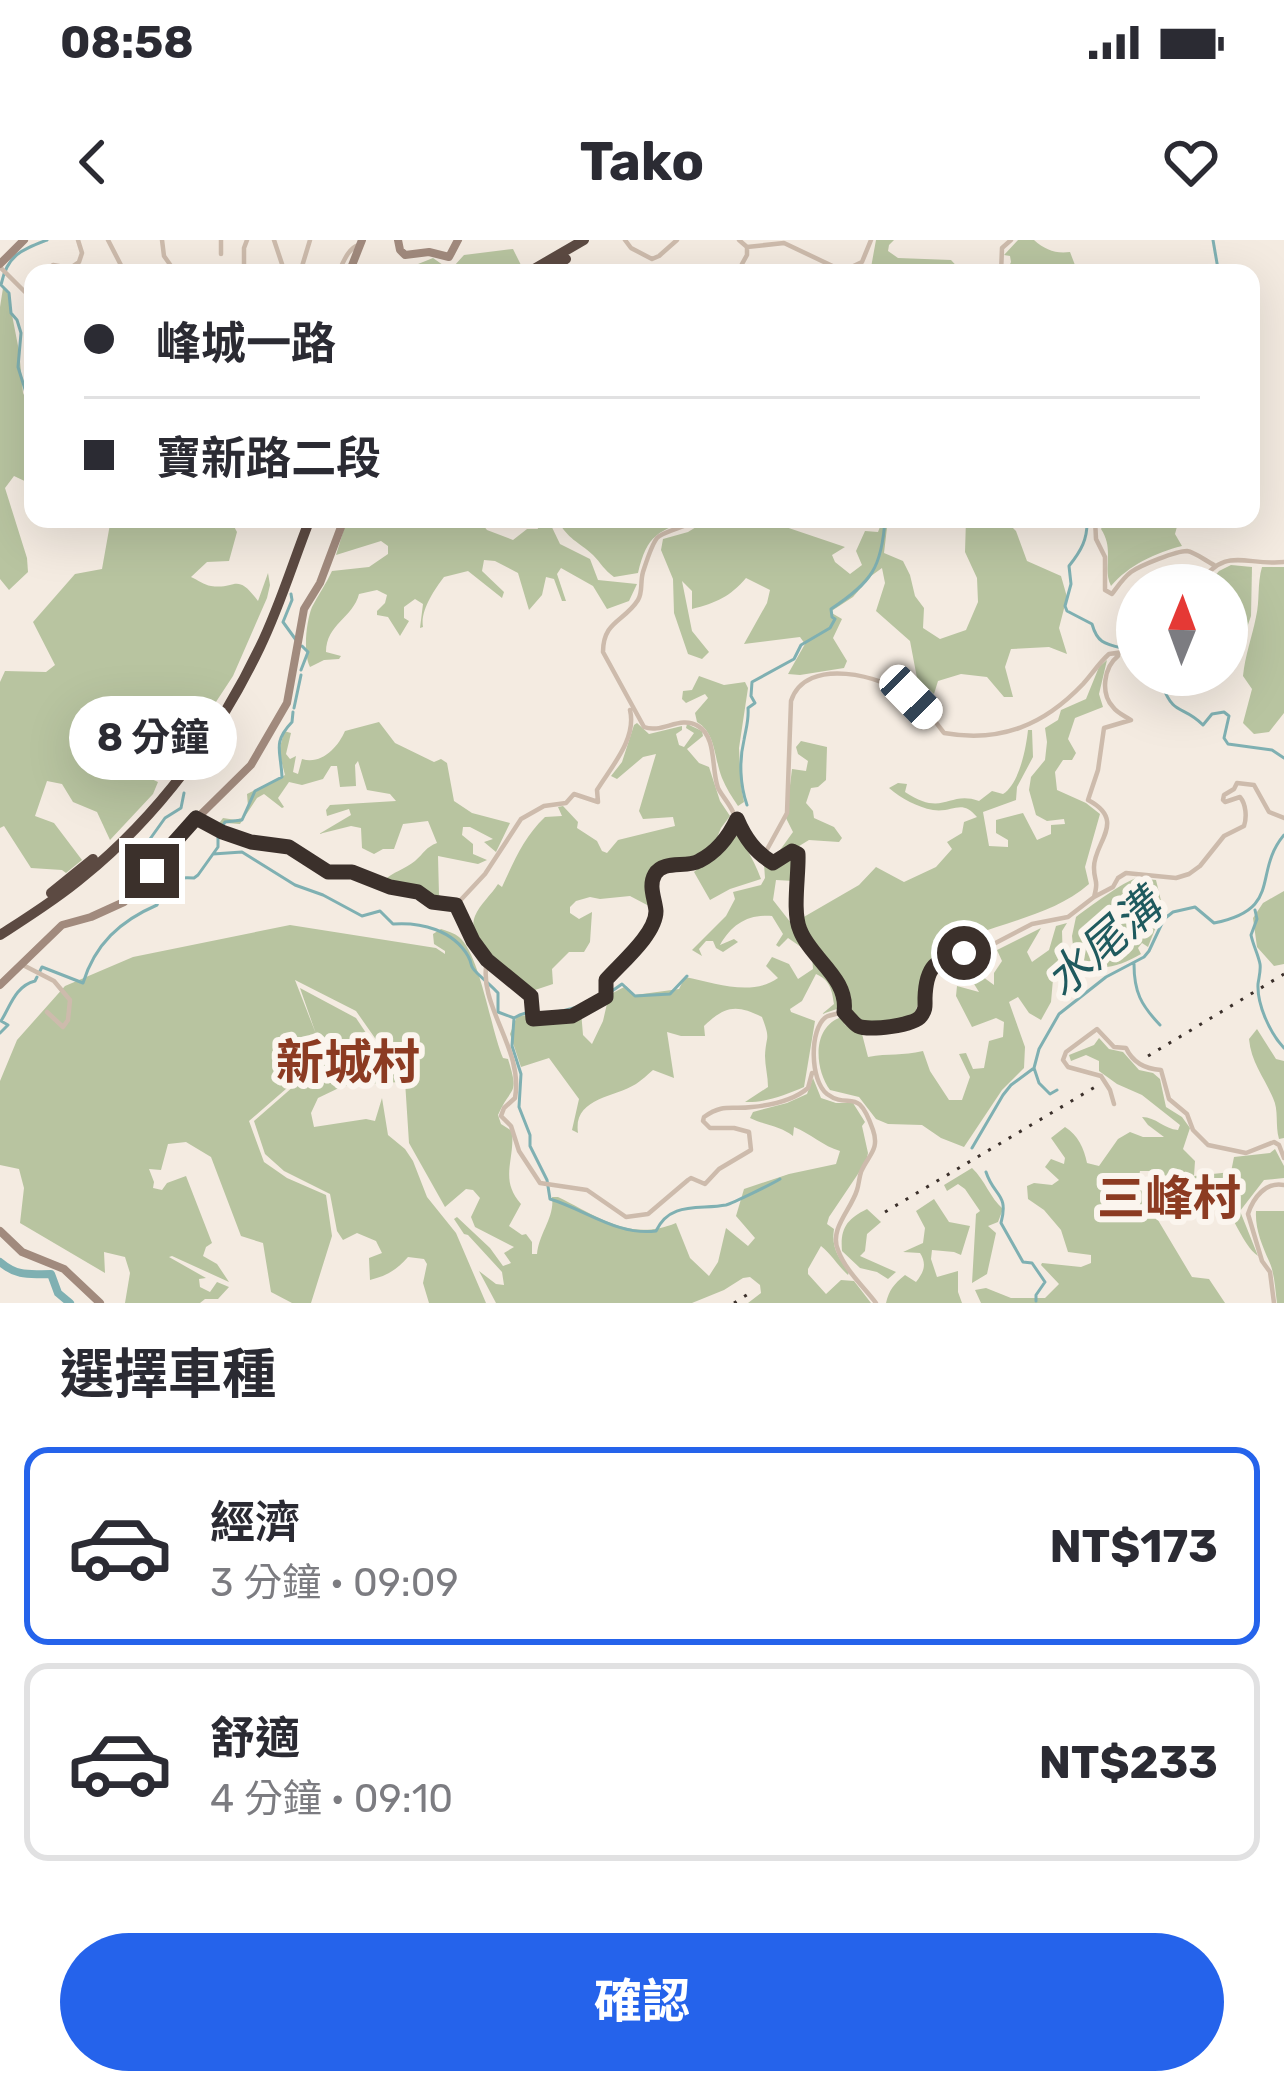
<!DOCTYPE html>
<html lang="zh-TW">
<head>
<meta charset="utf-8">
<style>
  :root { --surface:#fff; --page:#f7f7f7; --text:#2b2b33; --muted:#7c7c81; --line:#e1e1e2; --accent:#2563eb }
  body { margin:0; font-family:Rubik,"Noto Sans TC",sans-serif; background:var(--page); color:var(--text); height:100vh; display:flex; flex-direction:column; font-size:45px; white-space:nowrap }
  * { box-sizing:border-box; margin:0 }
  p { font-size:39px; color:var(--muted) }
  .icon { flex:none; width:66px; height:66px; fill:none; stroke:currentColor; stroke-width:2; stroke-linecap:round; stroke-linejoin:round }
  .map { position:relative; height:1063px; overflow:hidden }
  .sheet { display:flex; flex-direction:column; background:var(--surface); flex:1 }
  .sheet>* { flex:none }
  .hud { position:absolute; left:24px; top:24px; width:1236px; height:264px; border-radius:24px; box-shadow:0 12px 48px #0002; display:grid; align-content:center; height:264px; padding:0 60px; background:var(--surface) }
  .needle { width:78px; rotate:1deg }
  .fabs { position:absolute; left:1116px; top:324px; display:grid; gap:24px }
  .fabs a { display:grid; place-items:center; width:132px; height:132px; border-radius:50%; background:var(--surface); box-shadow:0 12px 48px #0002; font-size:60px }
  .end { position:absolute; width:54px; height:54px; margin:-27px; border:15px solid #3b302b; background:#fff; box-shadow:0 0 0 6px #fff }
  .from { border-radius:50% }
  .bubble { position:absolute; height:84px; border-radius:42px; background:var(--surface); box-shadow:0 12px 48px #0002; font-size:39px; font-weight:700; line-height:84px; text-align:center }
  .car { position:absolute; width:36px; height:72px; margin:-36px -18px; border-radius:15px; box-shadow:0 0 9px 3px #0007; background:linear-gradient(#fff 24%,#345 0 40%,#fff 0 76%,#345 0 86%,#fff 0) }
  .hud b { display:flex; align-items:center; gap:42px; height:114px; font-size:45px }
  .hud b+b { border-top:3px solid var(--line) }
  .hud i { width:30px; height:30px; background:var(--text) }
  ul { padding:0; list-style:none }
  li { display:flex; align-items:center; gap:36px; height:198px; margin:0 24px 18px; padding:0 36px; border:6px solid var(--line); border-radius:24px }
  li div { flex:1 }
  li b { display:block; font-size:45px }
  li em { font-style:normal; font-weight:700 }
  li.active { border-color:var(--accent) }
  li>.icon { width:108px; height:108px; stroke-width:1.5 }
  h2 { padding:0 60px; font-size:54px; line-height:144px }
  .action { display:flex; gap:24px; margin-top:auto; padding:24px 60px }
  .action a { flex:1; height:138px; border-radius:72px; background:var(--accent); color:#fff; font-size:48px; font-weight:700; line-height:138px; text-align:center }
  .status { display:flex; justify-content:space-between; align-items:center; height:84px; padding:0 60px; background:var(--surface); direction:ltr }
  .status svg { height:33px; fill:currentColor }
  header { display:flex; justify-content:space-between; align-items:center; height:156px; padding:0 60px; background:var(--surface); font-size:54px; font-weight:700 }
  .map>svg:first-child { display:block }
  .green { fill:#b8c4a0 }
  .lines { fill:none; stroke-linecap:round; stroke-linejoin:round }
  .stream { stroke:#7fb0b2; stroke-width:3 }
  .river { stroke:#7fb0b2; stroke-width:8 }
  .street { stroke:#cdbbac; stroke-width:4.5 }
  .secondary { stroke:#a18a7d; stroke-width:8 }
  .highway { stroke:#5c4a42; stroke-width:10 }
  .rail { stroke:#3b302b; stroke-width:3; stroke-dasharray:3 9; stroke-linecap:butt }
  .route { stroke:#3b302b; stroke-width:15 }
  .labels { text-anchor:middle; stroke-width:12; stroke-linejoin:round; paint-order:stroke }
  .water-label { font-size:45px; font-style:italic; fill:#1f5a5e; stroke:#fbf5ee }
  .quarter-label { font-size:48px; font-weight:bold; fill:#8c3b22; stroke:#fbf5ee }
</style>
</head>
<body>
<div class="status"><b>08:58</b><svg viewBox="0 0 49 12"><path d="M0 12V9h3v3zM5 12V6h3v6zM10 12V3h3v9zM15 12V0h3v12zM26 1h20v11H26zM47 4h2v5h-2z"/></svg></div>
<header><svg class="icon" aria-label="back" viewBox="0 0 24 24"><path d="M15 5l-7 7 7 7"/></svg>Tako<svg class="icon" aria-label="heart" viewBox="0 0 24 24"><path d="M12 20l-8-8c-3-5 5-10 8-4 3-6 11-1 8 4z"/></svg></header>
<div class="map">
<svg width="1284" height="1063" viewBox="0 0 1284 1063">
  <rect width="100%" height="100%" fill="#f4ebe1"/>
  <path class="green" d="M876,0H894L889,5L888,11L898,18L951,20L963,33H870Z
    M1018,0H1034C1045,10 1056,14 1070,12L1078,33H1006L1011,22L1010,16L1004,15Z
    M513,9L522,27L512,33H420L418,24L433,18L443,25L454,26L464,15Z
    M3,48L7,49L19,111L23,153L33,173V245L14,236L5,248L27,318L28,332L9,350L0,339V67Z
    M118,279H230L237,292L229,321L207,322L191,337C198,340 204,345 211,346C236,350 236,331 258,361L268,333L270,345L267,358L233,436L189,503L183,485L160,494L148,480L150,465H142L106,481L124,494V501L116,523L140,522L143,535L158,542L153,554L110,600L97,572L73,562L62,544L47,541L35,576L54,583L82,620L66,633L62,630L31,628L4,586L0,588V442L5,431L46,432L55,425L33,382L75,334L102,329L110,284Z
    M347,279H478L487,290L513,300L527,289H538L535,279H548L560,304L590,319L598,340L637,344L629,361L607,369L593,346L561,328L557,334L566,361H562L554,339L546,337L542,355L529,370L518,333L495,321L484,320L482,331L504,352L502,358L468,331L444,337C434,350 420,371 423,387L420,388L423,364L415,359L404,367V378L409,381L400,396L388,377L377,375V371L385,363L387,355L377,350L359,354C353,378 326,384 326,412L341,416L339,419L324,420L310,427C303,413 306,382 312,367C318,355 326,344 332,331L369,327L388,314V306L381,301L336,315Z
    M557,279H695C658,290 647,295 638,333L614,337C604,330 601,323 593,315C578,301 568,300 557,279Z
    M709,279H762L845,307L832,315L835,322L850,334L862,325L856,311L865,291L878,292L883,279H888L884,313L903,321L910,335L915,356L924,368L923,388L940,399L966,390L978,362L977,338L965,312L966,279H1004L1016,291L1027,321L1061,336L1067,357L1059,388L1067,414L1049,407L1011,409L1005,427L1013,457H1004L987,437L961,434L938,441L934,454L917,438L910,401L876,371L885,343L882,328L871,336L853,357L830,372L842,379L833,398L847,421L844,428L800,435L788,434L805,404L800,397L744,404L767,363L770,350L746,338C731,356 716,363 692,369V351L682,341L692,391L709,412L702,419L688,414L674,373L673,339L661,310L663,299L688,292Z
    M1106,279H1179L1175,294L1182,306C1155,313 1129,325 1111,346C1102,328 1115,310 1101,289Z
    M1231,325L1252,327L1251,376L1243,399L1227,402V345H1207L1219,331Z
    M1262,327H1284V473L1269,492L1254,494L1243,483L1252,449L1243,436C1245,415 1252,397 1256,377C1260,361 1257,344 1262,327Z
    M1107,420L1099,454L1103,467L1075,478L1068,499L1076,513L1072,520H1063L1055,532L1057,550L1086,563L1100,574L1085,627L1089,644C1057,672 1013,680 974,695C963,700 948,704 939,711C915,730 927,759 910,780L862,784L850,773C847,737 817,712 799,683L802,678L859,645L876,627L904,642L936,627L952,609L947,602L962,593L964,582L977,577C961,558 954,573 933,570C917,567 902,559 889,548L898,543L907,544L905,552C944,578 948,550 979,561L992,551L1003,554C1019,544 1026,509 1028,490H1032L1033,517L1017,547L1016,560L983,572L989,606L1008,607V600L996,593V580L1023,573L1037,600L1051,594V585L1065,584L1064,579L1047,581L1036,575L1029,550L1031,537L1045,520L1047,502L1045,488L1058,480L1061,470L1086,459L1099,427Z
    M699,436L724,445L745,442L748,448L739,508L741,546L744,562L738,566C732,557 726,548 722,538C714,518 716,493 697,482L695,473L708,458L705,454L686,463L682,459L683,451L692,450Z
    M379,482L395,503L434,522L441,519L447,523L454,561L472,573L510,583L496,612L484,602L493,599L470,587H463L462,595L473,604V614L487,620L478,624L438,616L439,655L446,660L383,641C393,632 405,629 415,621C424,613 426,607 437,603L428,581L403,584L394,609H383L374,614L362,608L361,588L351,586L319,594L351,575L349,569L327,576L326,570L330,565L396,561L390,554L367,550L358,521L355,525L356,546L340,547L337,526H331L323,539L302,545L289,542L278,558L284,567L282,568L264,554L257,558L240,584L226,583L219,588L217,586L223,578L236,580L244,577L248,566L247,554L285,535L279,512L284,491L291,493L286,514L290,519L296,516L293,532L298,534L302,519C322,525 338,507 345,491Z
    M637,483L649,494L682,486V490L676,494L679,505L684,507L694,493L686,488L687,484L702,491L703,496L687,509L699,523L709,527L720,561L730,576L721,588L712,610L692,622L663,625L647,634L649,666L630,656L600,659L590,657L576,661L570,667V673L579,679L592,672L590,702L584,712H569L552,729L553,744L529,752C513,736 464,702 475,676C479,665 492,654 498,644L502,647C514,621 524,597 545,577L562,576L558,567L563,566L578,582L577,588L597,601L602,611L607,613L618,600L675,586L673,577L643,579L639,571L656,514L643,517L617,539L611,536L622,522L634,485Z
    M801,501L827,507L826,540L818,547L811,548L806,563L813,571L814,578L834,587L842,598L839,602L809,600L776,620L775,617L793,592L786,578L792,529L806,531L808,521L798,514L796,507Z
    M732,577C739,600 753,616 761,639L730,649L710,660L694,632L715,612Z
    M791,615L796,620L794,641L776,640L773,660L791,683L804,709L788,698L779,707L776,705L783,694L772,676C748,674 732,684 720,705L734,699L738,702L723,712L716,708L713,701H706L699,709L702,716L692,710L726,676L735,659L733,652L761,645L765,638L764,624L774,628L789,621Z
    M1137,638L1156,640L1163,669L1148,707L1142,703L1138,708L1141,714C1118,727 1096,735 1074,716L1072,696L1076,677C1088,668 1124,641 1137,638Z
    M1284,651V724L1274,726L1257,707L1253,678L1263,663Z
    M1067,683L1062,691L1063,724L1053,739L1051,762L1041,780L1029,773L1018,757L1009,762L1025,807L1024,828L1002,850L964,907L941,898L922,885L888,884L876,879L859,857L830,850C814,828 812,786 842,777L845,785L862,794L868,817C889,813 902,816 923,811L930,831L949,860H962L970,837L959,814L966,813L973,829L984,828L989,801L1003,797L1004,782L996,778L972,787L956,756L957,746L979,752L971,739L979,734L994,745V733L1002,721L997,710L1041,688L1027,712L1032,722L1049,710L1056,686Z
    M290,685L436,708L445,714V711L434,704L433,694L441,689C447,691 454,693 459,697C480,714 491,791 503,818L508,819C520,857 511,845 498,875L501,884L512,891C515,921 499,939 521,964L509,986L522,995L526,994L532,1002V1014H537C539,993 555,977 552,957H558C599,977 630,1002 676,983L690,1018L709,1036L718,1022L726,988L748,1006L755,998L736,976L744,949L789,934L836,924L840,911C823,906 811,894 794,887L793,896C781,886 764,885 750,878L753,872L787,863L807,854L813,838L821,858L836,863H853L865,882L862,886L868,913L866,922L829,977L827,984L834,989C831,1008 839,1018 849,1032L848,1035C838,1026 832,1015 821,1006L808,1029V1034L826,1054L841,1040L854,1041L871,1063H748L761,1053L760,1045L750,1037L743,1038L724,1050L692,1063H496L479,1031L496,1044L504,1045L502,1032L468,995L464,994L454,979L457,977L490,1008L503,1026L511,1023L504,1013L514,1007L475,987L471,977L480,958L473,950L466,949L445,967L409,903L405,841L356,771L295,740L316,794L300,748L356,778L399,842L343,846L318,858L311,873L314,887L366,879L375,881L382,858L388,895L405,909L413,921L427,957L456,993L486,1063H429L423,1043L427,1024L424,1019L408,1017C397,1030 386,1036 370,1040L369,1018L382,1013L376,1001L357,993L343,1000L337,991L330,954L284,931L265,914L254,881L326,818L325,815L249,881L264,922L287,938L326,955L332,996L311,1063H292L271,1052L263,1003L241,996L211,917L186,902L168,904L161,930L149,929L154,942L153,948L162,950L167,943L186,936L212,1003L206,1007L203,1016L217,1024L229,1042L172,1016L169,1017L206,1038L199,1039L200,1047L210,1052L217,1042L229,1047L218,1059H205L200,1063H125L130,1033L125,1017L104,1012L105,1033L20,983L24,948L19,929L0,925V841L17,800L65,746L133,717Z
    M809,708L826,728L843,767L822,774L834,764C832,750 830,740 816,734L802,761L790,769L791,772L815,781L804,847C785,855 765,863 745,862L768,847C768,836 765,826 765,816C766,794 771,801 762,777C736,764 725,766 704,786L705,796H681L667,792L674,838L653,830C647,835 642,840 636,844C613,858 573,858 578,893L572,890L579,859L549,818L521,827L510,794L517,776L581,771L583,795L592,804L603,781L609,755L626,746L635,755L679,749L685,737C716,743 751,757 778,738L766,726L772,717L789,724L798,739L813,729L812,715Z
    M1257,789L1276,819L1284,821V898L1279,899C1275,885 1279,870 1273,858C1264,837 1251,822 1249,799Z
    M1099,798L1109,809L1123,812L1139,830L1153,833L1160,839L1166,867L1182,877L1190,888L1183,909L1195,921L1194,936L1231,932L1234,917L1270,913L1275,909L1284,926V938L1264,940L1240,971L1258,1016C1242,1005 1229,966 1214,947L1190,946L1155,931H1140L1138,941L1143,955L1192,1037L1209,1039L1225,1063H981L975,1050L986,1048L1011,1058H1045L1059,1044L1041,1025L1042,1023L1081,1027L1091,1023V1015L1068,1012L1061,990L1044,970L1028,959L1027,946L1034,943L1052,945L1059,940L1045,927L1051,919L1064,924L1065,918L1051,898L1065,887C1078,895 1084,908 1087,923L1099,926L1118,899L1130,892L1143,897H1164L1148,885L1142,877C1156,877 1164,889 1178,890L1180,885L1142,855L1117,844L1099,831V821L1086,815L1071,821L1069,815L1094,805Z
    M972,928C985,940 990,958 1003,969L998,982L988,986L996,993L987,1034L972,1043L976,974L980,971L965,949L958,944L947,951L944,945Z
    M934,959L949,982L970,986L961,1015L954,1012L932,1010L931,1019L937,1037L958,1031V1052L962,1063H886C889,1050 894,1044 905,1035L916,1042C924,1032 927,1024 920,1013L903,1012L923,1003L925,988L916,971Z
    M867,969L881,982L867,994L865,1011L860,1016L896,1032L888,1039L877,1032L860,1028L842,1011C840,988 847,979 867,969Z
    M1256,971H1284V1063H1277C1275,1049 1275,1034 1269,1021C1262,1005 1255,989 1256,971Z"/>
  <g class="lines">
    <path class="stream" d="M1213,0L1218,29L1214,33
      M29,162L18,127L21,93L17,80L11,73L9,53L1,45C7,15 21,10 47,0
      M1087,279C1088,299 1081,311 1069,326L1071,344L1065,366L1067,371L1092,384C1097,402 1104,404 1122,408L1127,421L1137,424
      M291,354L292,360L283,382L296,400
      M301,430L308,412L302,406
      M1168,435L1163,447C1174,476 1183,465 1203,485L1212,474L1224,472L1229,476L1224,498L1228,504L1272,510L1284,518
      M294,468L301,435
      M747,565C740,545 739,521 744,500C746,488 749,480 748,468L755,463L751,456L752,442L794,419L801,405L830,388L835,379L832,377L831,369C872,342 882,327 885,279
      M213,614L242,612L295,645L323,655L362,676L380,671L393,684C421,682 453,690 468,716C474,727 468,724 477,733C484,740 491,745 498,753V772L514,778L512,806L521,834L519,867L530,895V906L547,940L550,959C586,970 618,996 656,991C670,961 699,970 726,965C733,963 772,944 780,939
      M124,655V649L130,644L127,619L145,606L165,578L181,568L184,553
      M1255,670L1257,679L1251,695C1253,705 1258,714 1260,724C1261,730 1259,737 1258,744C1257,765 1270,793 1284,808
      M1134,724C1134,752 1141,765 1160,785
      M40,731L42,727L83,743C95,704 120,681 157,665C165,642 169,636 194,638L198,635L218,607V594L225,582L242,580L255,551L282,537C281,511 272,503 292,482L293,472
      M514,778C527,770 531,774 544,773C571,772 601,760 622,744L635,756L670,754L687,736
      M0,793L8,785L1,781C10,767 15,746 35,741L37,737
      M1034,828L1039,843L1050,854L1057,850
      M972,908L1003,855L1011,845L1034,828L1039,809L1059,774L1106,737L1144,717L1149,711L1164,679L1173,672L1195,667L1214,683C1284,669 1252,633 1284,595
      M986,932C994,957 1009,953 1001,983L1023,1022L1032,1023L1045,1042L1036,1055V1061"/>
    <path class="river" d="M0,1022C18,1037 29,1034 51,1034L58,1053L70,1063"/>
    <path class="street" d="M108,0L125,33
      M162,0L164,16L176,33
      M221,0V14
      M274,0L285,33
      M625,0L631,8L652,19L659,16L677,0
      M747,7L784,3L843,31L862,22L871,0
      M0,27L25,52L33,54
      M43,33L53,25L70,28L79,22L82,13L78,0
      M244,33V8L247,0
      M300,33L310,0
      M338,33C343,23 348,8 359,5
      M737,33L747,15V7L739,0
      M1001,33L1002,8L1011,0
      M699,279C687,287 663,291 657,298C651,306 646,323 643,332C640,342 643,352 638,360C624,382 603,381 603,412L644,487C662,494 680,475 698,486C717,497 711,529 718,548C722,556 729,563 733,572C745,593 751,610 773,623L792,611L798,613L799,689L830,729L846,767L844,772C841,773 829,775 826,777C809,789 810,841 827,854C850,871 857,844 873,890C880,910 868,915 861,932C859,938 859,944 857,950C851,970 829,989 838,1010C845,1030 864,1047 876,1063
      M1095,279L1096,299L1105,317V350L1112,354C1118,346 1123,338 1131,332C1141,325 1176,311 1187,311C1195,312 1206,321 1214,325
      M1199,345C1224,305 1245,326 1284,322
      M199,580L251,602L289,607L329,632H352L390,647L418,652L432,662L456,665L473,701L487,720C477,766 524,808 515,858L504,868L501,876L511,886L519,911L540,943L587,950L626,977L648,974L688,940L691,938L705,944L719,929L751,910L749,892L734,888H710L703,881L704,877C724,863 731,870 752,867C772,865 793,861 808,848L812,833
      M764,615L787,573L791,461C806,415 883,436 911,457C924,466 935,481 944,493C1001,503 1044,485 1083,444C1092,434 1099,423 1109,414L1137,410
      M1094,657C1099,639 1094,642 1094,628C1093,603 1128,581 1088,560L1098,530L1104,488L1131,480C1125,476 1117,473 1113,467C1100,453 1104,427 1118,416
      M456,665L485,634L521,579L544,566L566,563L574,554L598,562L597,550C611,527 637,499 630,470
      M487,720L531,756L533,779L572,776L606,757V740C621,723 656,694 656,671C655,659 648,646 655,634C663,620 686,628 699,621C717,612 729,596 737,579
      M21,724L54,741L70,760L68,780L63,787L47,772
      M844,772L860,787L907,786L918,781L925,767L927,740L937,722L984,709L1032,684L1068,677L1094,657L1113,647L1118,638L1126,633L1176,638L1189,634L1200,626L1224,596L1244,586C1247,577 1246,564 1240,557L1225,562L1223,560L1224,555L1234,549L1237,543L1254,545L1269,572L1284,578
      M1114,864L1110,850L1101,836L1068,827L1063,820L1066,812L1097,789L1114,807L1126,808C1133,823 1145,829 1161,830L1169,859L1187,874L1193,890L1208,905L1246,913L1274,902L1279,905L1284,918
      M1274,1063L1270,1032L1262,1021L1248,974C1253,958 1266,941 1284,945"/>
    <path class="secondary" d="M398,0L400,10L405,15L429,12L449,17L458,0
      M0,24L24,0
      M349,33L362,0
      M0,745L62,685L91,677L124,662L152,631L181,594L251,525L287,463L304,369L320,343L344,279
      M0,991L22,1012L64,1029L100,1063"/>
    <path class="highway" d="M527,33L584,0
      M543,33L566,19
      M51,653L93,619
      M0,695C28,677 57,659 83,637C158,576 218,495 260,407C280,366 293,322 310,279"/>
    <path class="rail" d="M1148,816L1284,734
      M885,972L1100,844
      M734,1063L753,1051"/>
  </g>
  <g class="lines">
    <path class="route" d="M152,631L163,615L196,578L222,592L251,602L289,607L328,632H352L390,647L418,652L432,662L456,665L473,701L487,720L531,756L533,779L572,776L606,757V740C621,723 656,694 656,671C655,659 648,646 655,634C663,620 686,628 699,621C717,612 729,596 737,579C745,598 755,612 773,623L792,611L798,614C799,634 792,672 800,690C811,719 849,738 844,772C847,775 854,784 858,786C868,791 914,786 921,776C926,769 925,766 925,758C926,727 935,719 964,713"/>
  </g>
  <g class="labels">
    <g class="water-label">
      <text transform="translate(1103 703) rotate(-41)" y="16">水尾溝</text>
    </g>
    <g class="quarter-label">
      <text x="348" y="839">新城村</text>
      <text x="1169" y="975">三峰村</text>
    </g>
  </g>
</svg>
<div class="fabs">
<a><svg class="needle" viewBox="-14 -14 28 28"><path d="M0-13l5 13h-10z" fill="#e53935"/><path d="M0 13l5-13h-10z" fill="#7c7c81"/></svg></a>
</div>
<i class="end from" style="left:964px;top:713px"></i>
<i class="end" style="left:152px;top:631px"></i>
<div class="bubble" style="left:69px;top:456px;width:168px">8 分鐘</div>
<i class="car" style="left:911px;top:457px;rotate:136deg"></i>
<div class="hud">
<b><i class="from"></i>峰城一路</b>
<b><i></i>寶新路二段</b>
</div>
</div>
<section class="sheet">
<h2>選擇車種</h2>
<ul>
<li class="active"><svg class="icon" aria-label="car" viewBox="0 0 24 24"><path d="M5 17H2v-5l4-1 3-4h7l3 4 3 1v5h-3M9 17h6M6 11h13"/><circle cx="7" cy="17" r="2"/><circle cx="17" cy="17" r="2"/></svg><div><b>經濟</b><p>3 分鐘 · 09:09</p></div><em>NT$173</em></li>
<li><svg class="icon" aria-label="car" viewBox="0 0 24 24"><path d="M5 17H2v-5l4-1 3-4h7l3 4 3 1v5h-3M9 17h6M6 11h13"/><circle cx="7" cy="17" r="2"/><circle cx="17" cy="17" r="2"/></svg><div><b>舒適</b><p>4 分鐘 · 09:10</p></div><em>NT$233</em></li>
</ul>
<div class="action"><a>確認</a></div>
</section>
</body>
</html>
